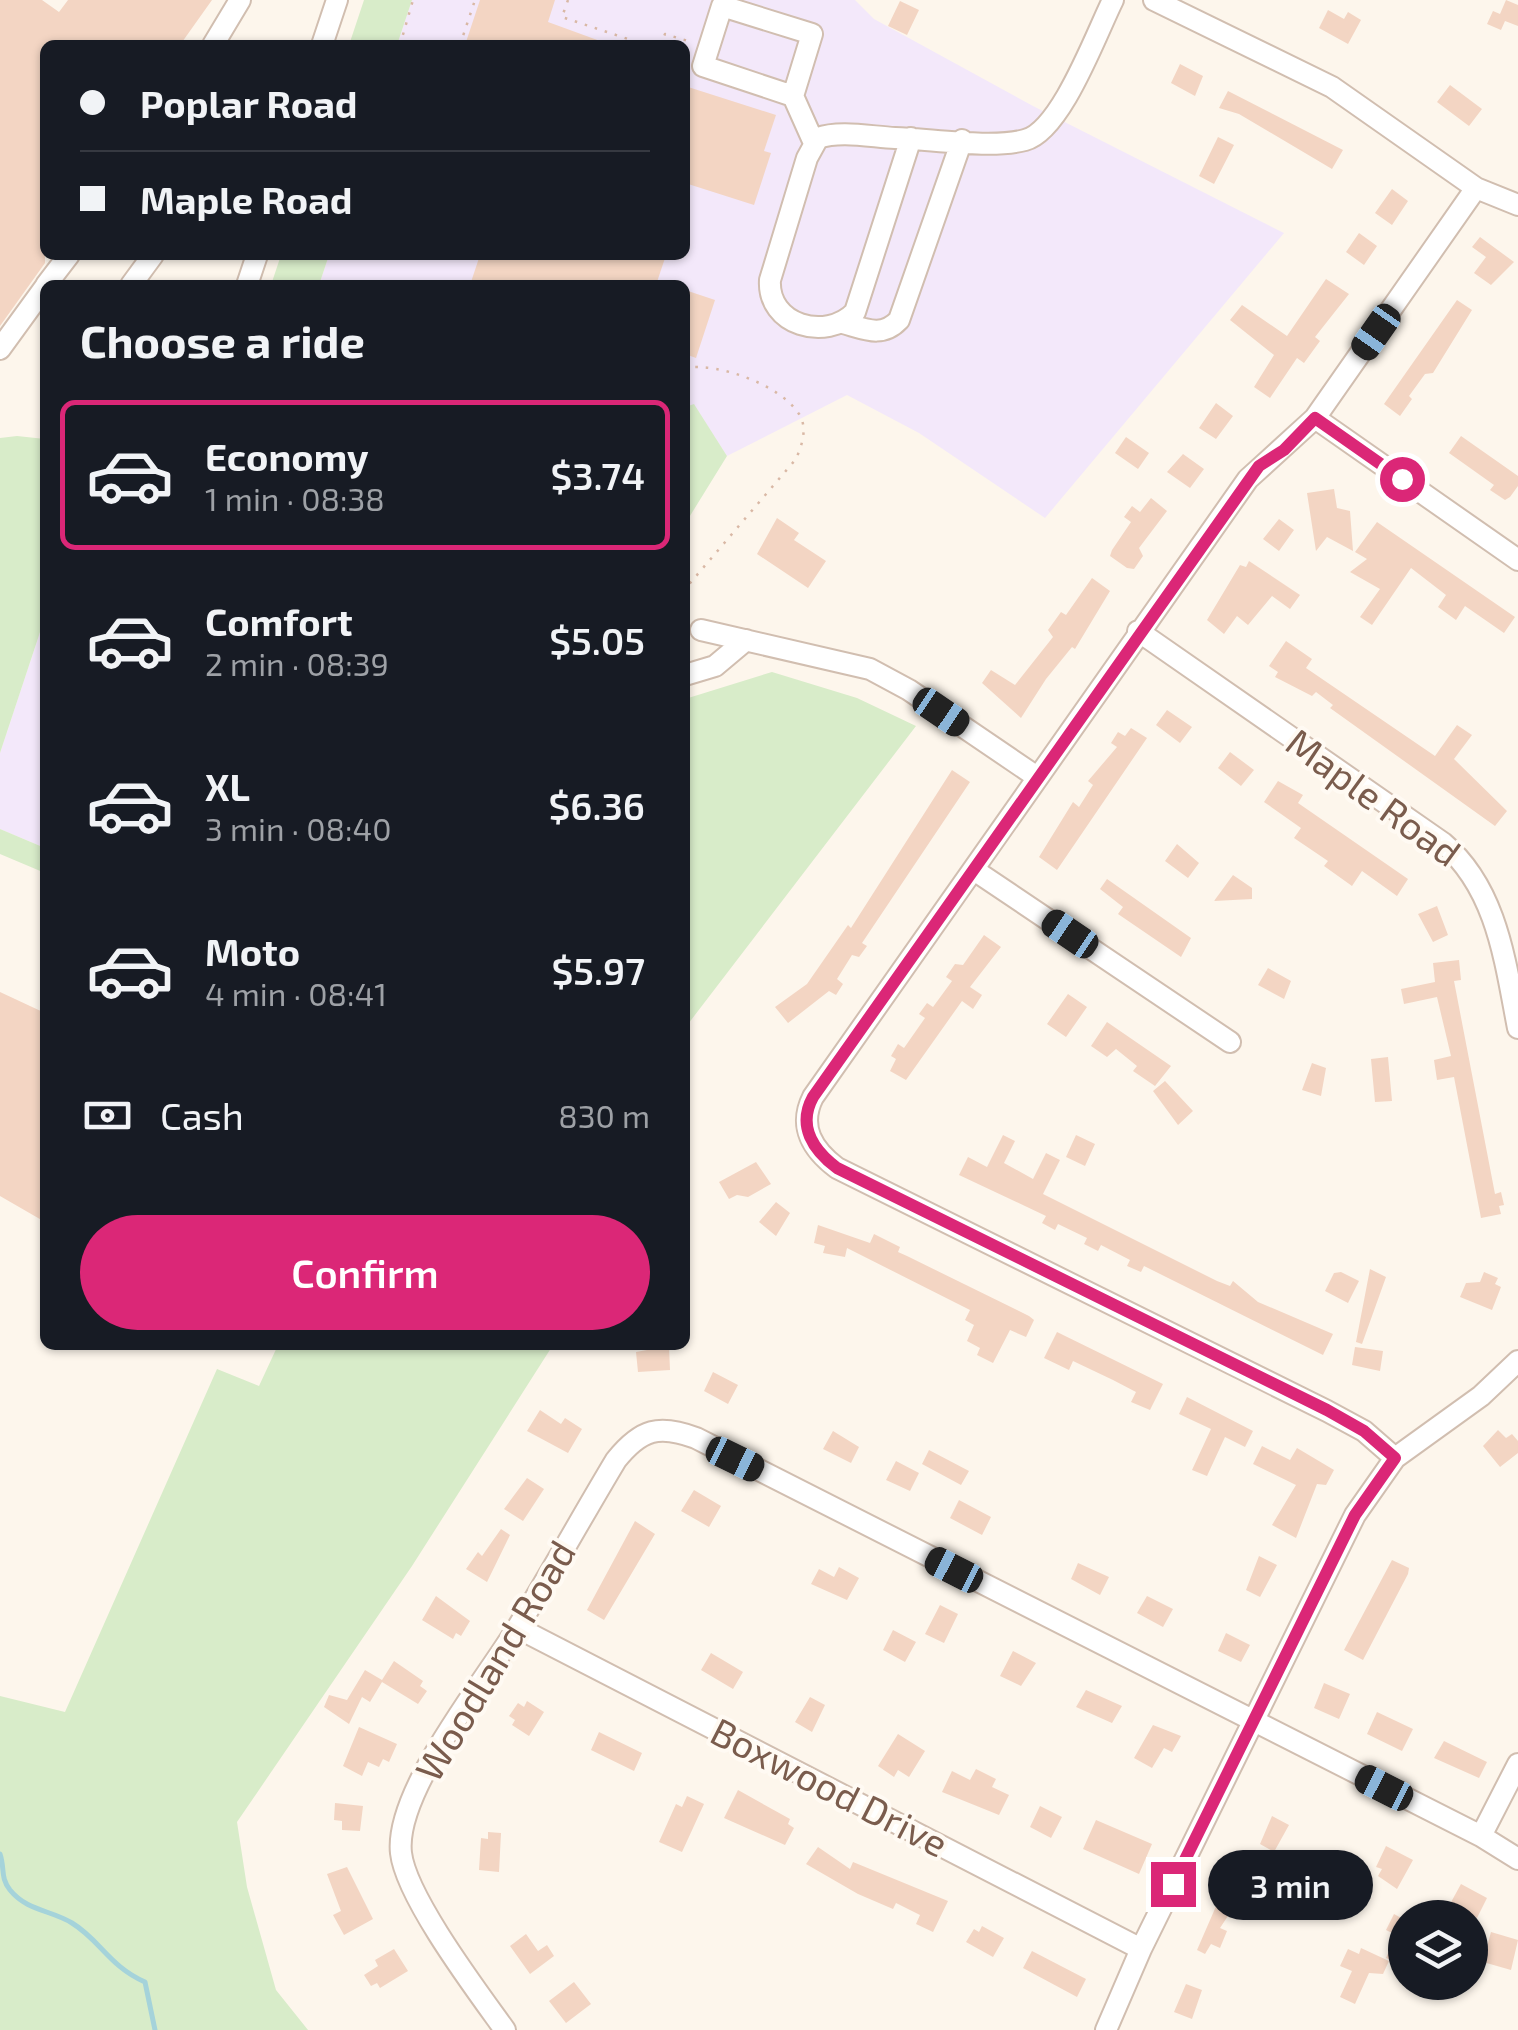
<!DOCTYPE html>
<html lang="en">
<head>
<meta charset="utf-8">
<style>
  :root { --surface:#171b24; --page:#20242c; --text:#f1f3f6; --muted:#9ea1a6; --line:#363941; --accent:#db2777 }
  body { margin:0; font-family:"Exo 2",sans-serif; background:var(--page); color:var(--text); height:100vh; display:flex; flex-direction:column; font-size:38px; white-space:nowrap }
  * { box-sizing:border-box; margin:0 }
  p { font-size:32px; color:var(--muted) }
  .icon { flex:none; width:55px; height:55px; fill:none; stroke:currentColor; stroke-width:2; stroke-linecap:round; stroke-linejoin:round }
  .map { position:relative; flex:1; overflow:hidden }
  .sheet { position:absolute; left:40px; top:280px; width:650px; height:1070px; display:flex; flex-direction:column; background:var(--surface); border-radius:15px; box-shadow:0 2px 8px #0004 }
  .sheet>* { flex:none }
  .top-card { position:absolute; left:40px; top:40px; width:650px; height:220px; border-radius:15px; box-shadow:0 2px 8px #0004; display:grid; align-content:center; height:220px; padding:0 40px; background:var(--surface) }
  .tools { position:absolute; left:1388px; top:1900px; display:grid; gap:20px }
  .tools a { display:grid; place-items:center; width:100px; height:100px; border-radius:50%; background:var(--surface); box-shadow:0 2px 8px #0004; font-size:50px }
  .end { position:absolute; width:45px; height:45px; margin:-22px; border:12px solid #db2777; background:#fff; box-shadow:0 0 0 5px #fff }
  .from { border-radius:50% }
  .bubble { position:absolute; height:70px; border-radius:35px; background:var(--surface); box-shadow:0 2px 8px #0004; font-size:32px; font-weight:600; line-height:70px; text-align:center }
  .car { position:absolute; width:30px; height:60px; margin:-30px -15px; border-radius:12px; box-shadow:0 0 8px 2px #0007; background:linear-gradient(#222 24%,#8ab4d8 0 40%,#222 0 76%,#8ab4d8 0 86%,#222 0) }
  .top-card b { display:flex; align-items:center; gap:35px; height:95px; font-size:38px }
  .top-card b+b { border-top:2px solid var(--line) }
  .top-card i { width:25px; height:25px; background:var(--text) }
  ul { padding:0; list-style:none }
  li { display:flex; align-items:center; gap:30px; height:150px; margin:0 20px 15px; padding:0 20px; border:5px solid transparent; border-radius:15px }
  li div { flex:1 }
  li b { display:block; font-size:38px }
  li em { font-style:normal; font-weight:600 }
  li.current { border-color:var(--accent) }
  li>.icon { width:90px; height:90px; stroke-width:1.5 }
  h2 { padding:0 40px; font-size:45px; line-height:120px }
  .pay { display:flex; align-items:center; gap:25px; height:110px; padding:0 40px; font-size:38px }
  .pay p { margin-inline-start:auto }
  .button { display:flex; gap:20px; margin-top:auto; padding:20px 40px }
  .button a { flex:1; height:115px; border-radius:60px; background:var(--accent); color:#fff; font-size:40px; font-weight:600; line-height:115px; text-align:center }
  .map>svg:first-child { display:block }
  .education { fill:#f3e8fa }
  .green { fill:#d8ecc9 }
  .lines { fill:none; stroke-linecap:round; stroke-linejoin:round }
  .stream { stroke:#a5d3da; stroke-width:5 }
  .building { fill:#f3d5c3 }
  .minor-casing { stroke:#d1beb0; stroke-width:24 }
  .path { stroke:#d9b8a5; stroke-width:2.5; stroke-dasharray:2.5 8; stroke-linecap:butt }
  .minor { stroke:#fff; stroke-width:20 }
  .route { stroke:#db2777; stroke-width:12 }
  .labels { text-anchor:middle; stroke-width:8; stroke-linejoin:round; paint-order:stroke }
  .street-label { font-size:38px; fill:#7a5c4d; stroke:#fffaf3 }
</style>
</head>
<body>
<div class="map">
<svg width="1518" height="2030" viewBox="0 0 1518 2030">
  <rect width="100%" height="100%" fill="#fdf6ec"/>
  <path class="education" d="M412,0H855L874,19L1033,106L1284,233L1045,518L919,433L847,395L727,456L694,405L685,407V285H319L329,255H685V45H397Z
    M45,617V848L0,829V753Z"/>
  <path class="green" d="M364,0H412L397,45H349Z
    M281,255H329L319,285H271Z
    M694,404L727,456L685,524V407Z
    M17,436L45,439V617L0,753V438Z
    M772,672L857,698L916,726L685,1028V699Z
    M0,829L45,848V873L0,854Z
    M278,1345H553L412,1566L237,1822L247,1887L276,1990L308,2030H0V1696L65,1712L217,1369L259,1386Z"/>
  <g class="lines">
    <path class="stream" d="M0,1854C5,1869 0,1877 10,1890C27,1911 51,1910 72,1923C100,1940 109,1966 145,1982L155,2030"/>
  </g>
  <path class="building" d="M0,0H42L59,12L68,0H212L180,45H45V263L0,326Z
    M480,0H555L548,22L611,45H465Z
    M1506,0L1518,5V26L1505,21L1501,30L1487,24L1493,11L1500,14Z
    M900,1L919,10L907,35L888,26Z
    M1328,10L1344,19L1348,12L1361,20L1348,44L1319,28Z
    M1180,64L1203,76L1195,96L1171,83Z
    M1450,85L1482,109L1469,126L1437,102Z
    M685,86L776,115L764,151L771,153L754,205L685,183Z
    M1228,91L1343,150L1332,169L1239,114L1219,108Z
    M1218,137L1234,145L1214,184L1199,176Z
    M1392,189L1408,201L1392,225L1375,213Z
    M1359,233L1377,246L1364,265L1346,252Z
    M1480,237L1514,262L1491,285L1474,273L1486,257L1472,247Z
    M480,255H666L656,285H470Z
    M1326,279L1349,294L1315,337L1320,341L1304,363L1297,358L1270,398L1254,387L1274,355L1230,320L1242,305L1287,336Z
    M685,290L715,300L696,358L685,354Z
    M1457,300L1472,310L1433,373L1425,374L1409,396L1412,399L1400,416L1384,404Z
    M1216,403L1233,416L1216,439L1199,428Z
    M1461,436L1518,476V486L1510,497L1505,500L1490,490L1494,485L1449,453Z
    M1126,437L1149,453L1138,469L1115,453Z
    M1183,454L1204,469L1190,488L1167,472Z
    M1334,489L1337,508L1350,511L1353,551L1327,537L1316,551L1307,493Z
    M1151,498L1167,511L1139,548L1143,556L1134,569L1127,568L1110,556L1112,550L1131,522L1124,517L1132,506L1140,512Z
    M777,518L799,533L794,540L826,561L808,588L757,554Z
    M1279,519L1294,530L1279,551L1263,539Z
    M1377,522L1515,617L1504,633L1465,606L1456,620L1438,607L1446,595L1411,568L1372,625L1360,617L1380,589L1350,572L1367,559L1355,552Z
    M1249,561L1300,595L1290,609L1272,596L1248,625L1237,616L1224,634L1207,620L1240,565L1246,567Z
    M1092,578L1110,591L1075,649L1072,647L1046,679L1021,718L982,683L991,670L1015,685L1053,637L1048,630L1061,612L1066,615Z
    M1286,641L1312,659L1306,668L1435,756L1457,725L1472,735L1454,759L1507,811L1495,826L1330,708L1333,705L1316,692L1312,696L1275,677L1278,672L1269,666Z
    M1167,710L1192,727L1180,743L1156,725Z
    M1131,728L1147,738L1057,870L1039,857L1073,802L1079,807L1093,785L1088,781L1117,747L1111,743L1118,732L1125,736Z
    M1230,752L1254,770L1241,786L1218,768Z
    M952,770L970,782L862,943L867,946L859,957L852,955L837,979L843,984L836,995L829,991L788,1023L775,1007L807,984L848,925L851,928Z
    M1278,781L1303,795L1298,803L1408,879L1397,896L1362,871L1352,886L1324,866L1328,861L1294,838L1301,828L1264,802Z
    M1177,844L1199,863L1188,878L1165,861Z
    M1233,875L1252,888V899L1214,901Z
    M1107,879L1191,938L1181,957L1118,914L1123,907L1100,889Z
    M1437,906L1448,935L1433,942L1418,914Z
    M984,935L1001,947L970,987L982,995L973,1009L962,1001L906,1080L890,1071L896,1059L891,1056L898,1044L904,1048L925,1018L919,1014L927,1003L933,1007L952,981L946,977L955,964L963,965Z
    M1459,960L1461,980L1454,981L1495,1194L1501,1192L1504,1205L1499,1206L1501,1214L1481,1218L1454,1077L1437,1080L1434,1060L1451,1056L1437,997L1404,1004L1401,989L1435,982L1433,963Z
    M1268,968L1291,981L1284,999L1258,985Z
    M0,992L45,1013V1222L0,1196Z
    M1068,994L1087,1007L1066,1037L1047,1024Z
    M1107,1022L1171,1066L1155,1086L1133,1071L1137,1066L1116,1049L1107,1057L1091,1046Z
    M1388,1057L1392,1101L1375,1102L1371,1059Z
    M1312,1063L1326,1068L1321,1096L1302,1090Z
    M1165,1081L1193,1111L1178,1125L1153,1091Z
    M1003,1135L1015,1141L1004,1163L1033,1179L1046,1153L1060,1160L1043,1194L1217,1281L1230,1286L1233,1281L1258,1302L1333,1334L1323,1355L1144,1266L1141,1272L1127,1266L1130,1260L1101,1245L1098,1251L1084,1244L1087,1238L1058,1224L1055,1230L1042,1223L1046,1216L959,1175L968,1157L987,1167Z
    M1076,1135L1095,1144L1085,1166L1066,1157Z
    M756,1162L771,1184L748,1197L737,1195L729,1199L719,1182Z
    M776,1202L790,1213L776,1236L759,1222Z
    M818,1225L870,1243L874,1234L900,1247L898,1252L907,1256L1029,1316L1034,1320L1026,1337L1010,1330L993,1363L977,1355L980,1348L967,1341L974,1325L965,1320L970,1310L847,1248L845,1257L823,1253L825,1246L814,1243Z
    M1370,1269L1386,1277L1362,1344L1356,1342Z
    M1341,1272L1359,1281L1348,1303L1325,1291L1334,1273Z
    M1484,1272L1498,1278L1495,1284L1501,1287L1492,1310L1460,1297L1466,1283L1480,1282Z
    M1057,1332L1163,1384L1150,1410L1131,1402L1136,1392L1113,1380L1073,1361L1069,1370L1044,1358Z
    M669,1346L670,1370L638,1372L636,1352Z
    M1355,1347L1383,1351L1380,1371L1352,1365Z
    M713,1372L738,1385L728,1404L704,1391Z
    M1187,1397L1253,1431L1245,1447L1225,1437L1207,1476L1192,1470L1211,1429L1179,1414Z
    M540,1410L561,1424L565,1418L582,1429L568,1453L527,1431Z
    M1498,1430L1506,1438L1512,1434L1518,1441V1453L1500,1467L1483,1446Z
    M833,1431L859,1447L851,1463L823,1449Z
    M1262,1446L1290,1460L1297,1448L1334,1470L1326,1485L1317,1484L1296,1538L1272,1525L1296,1485L1253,1464Z
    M929,1450L969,1471L961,1485L922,1464Z
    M896,1461L919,1473L910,1491L886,1480Z
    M527,1478L544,1489L523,1521L504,1509Z
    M694,1490L721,1506L709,1527L681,1511Z
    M959,1500L991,1517L982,1535L950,1518Z
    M635,1521L655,1534L604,1620L587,1610Z
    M501,1529L510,1535L487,1582L466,1569L478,1552L482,1556Z
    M1259,1556L1277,1565L1260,1597L1246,1590Z
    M1392,1560L1409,1568L1408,1574L1363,1660L1344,1650Z
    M1078,1563L1109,1577L1100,1595L1071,1579Z
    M839,1567L859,1578L847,1600L811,1584L819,1569L834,1577Z
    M436,1596L470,1621L461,1636L456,1633L453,1639L422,1620Z
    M1147,1596L1173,1609L1163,1627L1137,1613Z
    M940,1605L958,1614L944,1643L925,1634Z
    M893,1630L916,1642L905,1662L883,1650Z
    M1226,1633L1250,1645L1241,1662L1218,1651Z
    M1013,1651L1036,1663L1021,1686L1000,1676Z
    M711,1653L743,1672L733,1689L701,1670Z
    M394,1661L423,1681L420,1686L427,1691L418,1704L382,1682L370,1702L362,1697L349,1724L324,1707L329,1695L347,1700L365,1670L382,1680Z
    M1324,1683L1350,1694L1339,1719L1314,1708Z
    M1086,1690L1122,1706L1112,1723L1076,1707Z
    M810,1697L825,1705L812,1732L795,1722Z
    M527,1701L544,1712L529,1736L512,1725L515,1720L509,1716L518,1703L524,1707Z
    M1377,1712L1413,1729L1402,1751L1367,1734Z
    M1153,1725L1181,1736L1172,1752L1164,1748L1152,1768L1134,1758Z
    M359,1727L397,1744L389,1762L383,1759L379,1767L368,1762L362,1776L343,1766Z
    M599,1732L642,1753L634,1771L591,1750Z
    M898,1734L925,1751L909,1777L898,1770L894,1777L878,1766Z
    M1444,1741L1487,1762L1479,1778L1434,1758Z
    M976,1769L996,1779L992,1787L1009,1795L999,1815L942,1792L952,1771L970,1780Z
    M738,1790L790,1819L788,1824L794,1828L785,1845L724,1818Z
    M687,1796L704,1804L682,1852L659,1842L676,1804L682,1807Z
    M335,1803L363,1806L360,1831L342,1830V1821L334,1820Z
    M1040,1806L1062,1817L1051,1838L1030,1827Z
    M1272,1816L1289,1825L1274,1852L1260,1844Z
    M1096,1820L1152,1844L1139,1874L1083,1849Z
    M488,1832L501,1833L499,1872L479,1870L481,1838L488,1839Z
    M1386,1846L1413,1860L1397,1889L1378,1876L1382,1869L1376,1867Z
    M818,1847L850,1869L853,1862L948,1901L933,1932L916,1924L920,1915L896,1903L893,1909L858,1894L806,1864Z
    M1227,1865L1253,1878L1220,1928L1227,1931L1220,1948L1211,1944L1205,1954L1197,1950L1227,1881L1221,1878Z
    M347,1867L373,1919L344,1935L333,1915L341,1911L327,1874Z
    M1461,1884L1487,1898L1477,1918L1450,1904Z
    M1394,1914L1403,1919L1405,1915L1402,1964L1386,1958L1396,1935L1386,1930Z
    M982,1926L1004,1938L993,1957L966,1942L974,1929L979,1932Z
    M1491,1932L1518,1940L1511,1970L1483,1962Z
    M526,1934L538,1951L547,1945L554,1956L530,1974L510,1946Z
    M1361,1948L1389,1961L1383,1974L1369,1973L1355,2004L1340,1997L1352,1971L1340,1966L1348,1949L1359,1954Z
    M394,1949L408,1971L380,1988L377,1983L371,1986L364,1975L378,1966L375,1960Z
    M1032,1951L1086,1979L1077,1997L1023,1968Z
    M574,1982L591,2004L566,2023L549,2001Z
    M1186,1984L1202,1990L1192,2019L1174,2012Z"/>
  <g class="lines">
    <g class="minor-casing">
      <path id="minor" d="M1154,0L1332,87L1476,188L1518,205
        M213,45L240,0
        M322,45L337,0
        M793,96L812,34L722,6L703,66L793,96L814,143
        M911,138L855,312C826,342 767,325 770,280L807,158L818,138C840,130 872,137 895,138C931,139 992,149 1025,140C1061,131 1096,34 1113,0
        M46,285L69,255
        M131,285L153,255
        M247,285L257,255
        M843,323C865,329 882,338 899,320L962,140
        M0,349L45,287
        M1315,418L1518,560
        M701,630L870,669L909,690L1037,777
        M1138,631L1443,843C1497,889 1505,961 1518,1028
        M685,675L715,666L746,640
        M974,870L1230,1042
        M1395,1458L1364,1431L1327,1411L837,1168C813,1150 798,1127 813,1097L1248,479L1315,418L1476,188
        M518,1628L1141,1949
        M1481,1836L1518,1764
        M505,2030C477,1991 406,1897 401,1853C394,1791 487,1679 519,1625C552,1571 583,1515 616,1460C641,1429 659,1424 696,1438L1481,1836L1518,1859
        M1106,2030L1141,1949L1355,1515L1395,1458L1481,1396L1518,1361"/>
    </g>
    <path class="path" d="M568,0L562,17L646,45
      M400,45L413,0
      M460,45L475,0
      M660,45L665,34L688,41
      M685,368C717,362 781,385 799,414C808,428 802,445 796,459L685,589"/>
    <use href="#minor" class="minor"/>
  </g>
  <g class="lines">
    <path class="route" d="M1173,1884L1355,1515L1395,1458L1364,1431L1327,1410L837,1168C813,1150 797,1126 813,1097L1259,466L1284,450L1315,418L1402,479"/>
  </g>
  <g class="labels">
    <g class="street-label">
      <text transform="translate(1373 798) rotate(36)" y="13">Maple Road</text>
      <text transform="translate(496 1661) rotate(-59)" y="13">Woodland Road</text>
      <text transform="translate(829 1788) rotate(27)" y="13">Boxwood Drive</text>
    </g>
  </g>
</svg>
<div class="tools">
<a><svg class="icon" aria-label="layers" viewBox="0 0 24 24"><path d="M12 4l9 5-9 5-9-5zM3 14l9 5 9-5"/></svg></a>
</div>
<i class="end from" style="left:1402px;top:479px"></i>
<i class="end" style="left:1173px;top:1884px"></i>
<div class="bubble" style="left:1208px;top:1850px;width:165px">3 min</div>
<i class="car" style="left:1376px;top:332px;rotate:215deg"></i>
<i class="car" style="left:941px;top:712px;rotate:124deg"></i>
<i class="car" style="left:1070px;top:934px;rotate:304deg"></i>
<i class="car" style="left:735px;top:1459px;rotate:116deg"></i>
<i class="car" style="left:954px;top:1570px;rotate:297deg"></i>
<i class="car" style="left:1384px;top:1788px;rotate:297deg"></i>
<div class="top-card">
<b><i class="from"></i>Poplar Road</b>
<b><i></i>Maple Road</b>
</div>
<section class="sheet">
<h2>Choose a ride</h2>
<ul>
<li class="current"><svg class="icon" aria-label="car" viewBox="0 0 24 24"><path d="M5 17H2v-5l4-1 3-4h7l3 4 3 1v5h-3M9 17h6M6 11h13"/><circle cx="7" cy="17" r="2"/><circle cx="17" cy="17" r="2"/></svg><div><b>Economy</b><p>1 min · 08:38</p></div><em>$3.74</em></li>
<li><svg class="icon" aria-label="car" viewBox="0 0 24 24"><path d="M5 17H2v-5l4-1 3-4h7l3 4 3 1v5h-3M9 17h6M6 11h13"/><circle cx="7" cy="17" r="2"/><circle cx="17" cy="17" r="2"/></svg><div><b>Comfort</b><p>2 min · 08:39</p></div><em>$5.05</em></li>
<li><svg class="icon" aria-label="car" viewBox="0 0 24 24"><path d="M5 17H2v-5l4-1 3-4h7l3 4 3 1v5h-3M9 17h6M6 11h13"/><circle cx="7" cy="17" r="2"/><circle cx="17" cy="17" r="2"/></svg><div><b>XL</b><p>3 min · 08:40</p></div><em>$6.36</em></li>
<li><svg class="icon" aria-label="car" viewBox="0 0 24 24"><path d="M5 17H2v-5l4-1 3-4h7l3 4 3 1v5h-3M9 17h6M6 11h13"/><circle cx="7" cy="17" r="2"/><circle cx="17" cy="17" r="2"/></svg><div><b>Moto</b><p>4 min · 08:41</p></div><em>$5.97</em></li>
</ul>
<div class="pay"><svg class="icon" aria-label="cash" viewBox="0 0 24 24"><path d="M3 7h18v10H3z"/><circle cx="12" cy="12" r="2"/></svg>Cash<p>830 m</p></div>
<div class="button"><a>Confirm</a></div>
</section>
</div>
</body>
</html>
